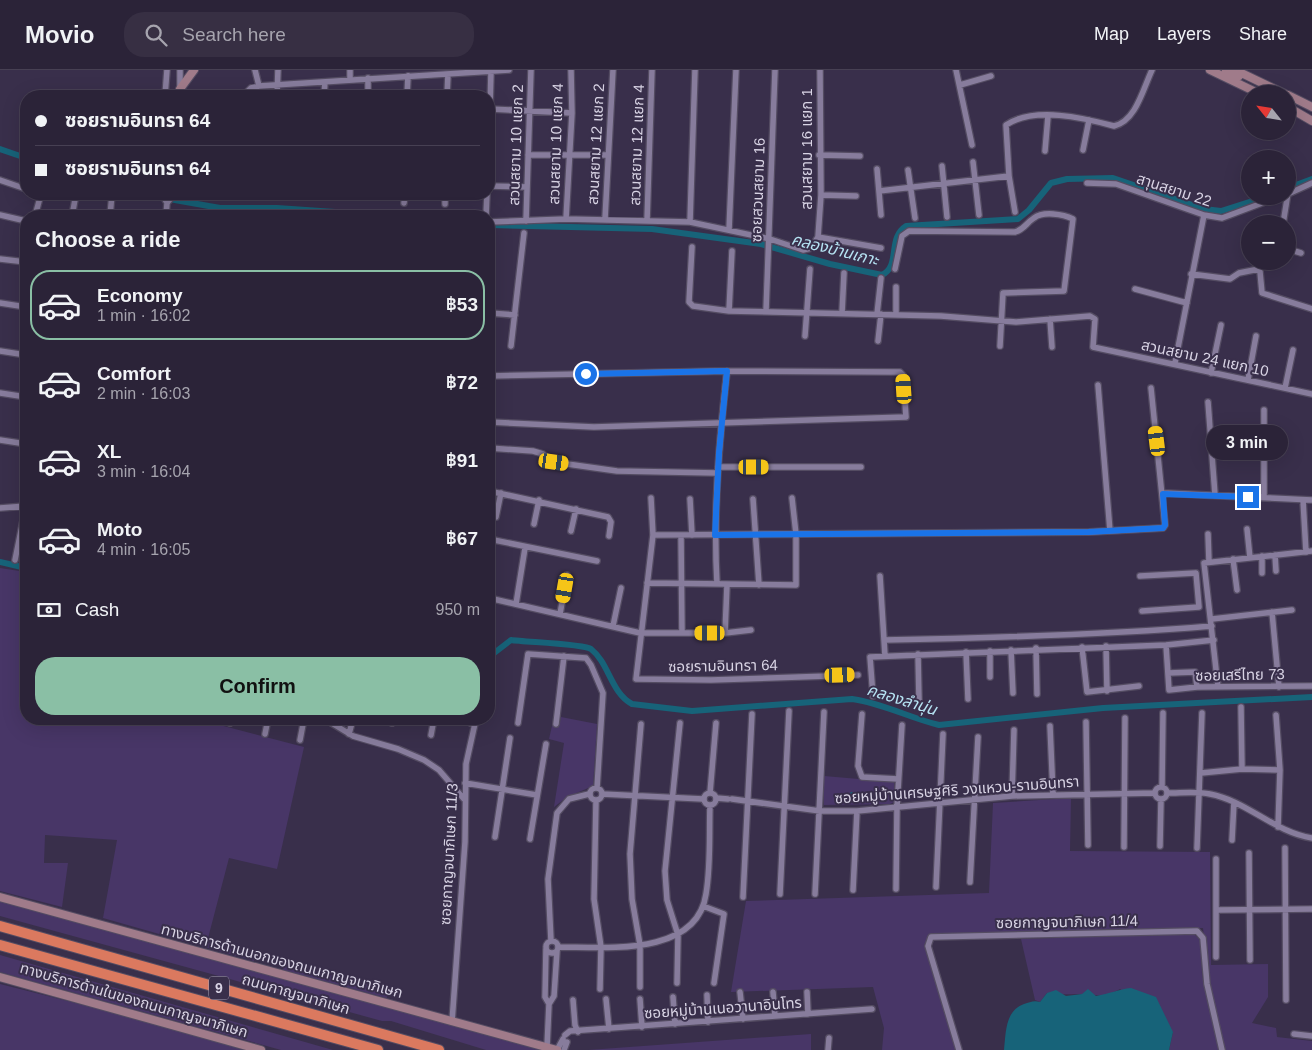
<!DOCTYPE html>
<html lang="en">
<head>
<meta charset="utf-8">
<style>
  :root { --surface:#2b2338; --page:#372f43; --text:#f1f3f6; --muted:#a6a4ae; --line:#474053; --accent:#8abfa5 }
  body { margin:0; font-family:Arial,"Noto Sans Thai",sans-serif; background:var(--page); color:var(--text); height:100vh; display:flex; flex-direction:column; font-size:19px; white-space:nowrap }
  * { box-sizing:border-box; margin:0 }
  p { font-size:16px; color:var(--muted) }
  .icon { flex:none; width:28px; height:28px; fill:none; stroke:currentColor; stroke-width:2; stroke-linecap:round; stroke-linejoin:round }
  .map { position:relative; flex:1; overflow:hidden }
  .sheet { position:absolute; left:20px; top:140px; width:475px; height:515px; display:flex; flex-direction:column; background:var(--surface); border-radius:20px; box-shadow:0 5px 20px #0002,0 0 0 1px var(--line) }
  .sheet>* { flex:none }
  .guide { position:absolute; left:20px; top:20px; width:475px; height:110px; border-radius:20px; box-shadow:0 5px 20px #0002,0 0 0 1px var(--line); display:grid; align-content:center; height:110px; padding:0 15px; background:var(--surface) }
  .needle { width:32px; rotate:300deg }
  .controls { position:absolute; left:1241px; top:15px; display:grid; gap:10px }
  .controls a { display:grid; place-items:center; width:55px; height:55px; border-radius:50%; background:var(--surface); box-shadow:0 5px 20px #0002,0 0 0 1px var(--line); font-size:25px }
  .end { position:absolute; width:22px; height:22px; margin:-11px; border:6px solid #1a73e8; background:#fff; box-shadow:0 0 0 2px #fff }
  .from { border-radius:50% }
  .bubble { position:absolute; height:35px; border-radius:18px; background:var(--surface); box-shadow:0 5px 20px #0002,0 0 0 1px var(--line); font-size:16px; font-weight:600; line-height:35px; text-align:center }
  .car { position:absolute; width:15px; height:30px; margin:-15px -8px; border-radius:6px; box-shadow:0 0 4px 1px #0007; background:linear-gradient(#f5c518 24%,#345 0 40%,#f5c518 0 76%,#345 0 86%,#f5c518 0) }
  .guide b { display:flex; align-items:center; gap:18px; height:48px; font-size:19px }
  .guide b+b { border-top:1px solid var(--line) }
  .guide i { width:12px; height:12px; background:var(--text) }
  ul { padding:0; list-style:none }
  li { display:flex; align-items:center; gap:15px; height:70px; margin:0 10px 8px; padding:0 5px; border:2px solid transparent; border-radius:20px }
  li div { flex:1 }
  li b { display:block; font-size:19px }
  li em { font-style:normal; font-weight:600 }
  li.current { border-color:var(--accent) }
  li>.icon { width:45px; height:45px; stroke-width:1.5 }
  h2 { padding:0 15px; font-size:22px; line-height:60px }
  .pay { display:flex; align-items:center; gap:12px; height:55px; padding:0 15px; font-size:19px }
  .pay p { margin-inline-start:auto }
  .primary-button { display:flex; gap:10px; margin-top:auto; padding:10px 15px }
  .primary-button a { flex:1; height:58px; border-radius:20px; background:var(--accent); color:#111; font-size:20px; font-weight:600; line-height:58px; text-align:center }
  header { display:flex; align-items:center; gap:30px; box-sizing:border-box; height:70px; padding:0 25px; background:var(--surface); border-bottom:1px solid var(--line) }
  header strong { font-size:24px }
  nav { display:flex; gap:28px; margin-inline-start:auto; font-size:18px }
  .search { width:350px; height:45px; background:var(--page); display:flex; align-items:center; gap:12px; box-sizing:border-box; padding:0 18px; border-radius:20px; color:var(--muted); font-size:19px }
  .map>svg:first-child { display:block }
  .green { fill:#483667 }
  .water { fill:#176379 }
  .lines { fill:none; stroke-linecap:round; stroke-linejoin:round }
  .canal { stroke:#176379; stroke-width:6 }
  .street-casing { stroke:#544c62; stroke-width:8 }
  .secondary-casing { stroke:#544c62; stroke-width:10 }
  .highway-casing { stroke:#544c62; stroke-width:12 }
  .street { stroke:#877c9c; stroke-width:5.5 }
  .secondary { stroke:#a07b8a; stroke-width:8 }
  .highway { stroke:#db795f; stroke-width:10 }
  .route { stroke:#1a73e8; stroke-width:6 }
  .labels { text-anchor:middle; stroke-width:4; stroke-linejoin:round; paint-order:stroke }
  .shield { fill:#392f4b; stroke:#a8a2b6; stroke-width:1 }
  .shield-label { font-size:14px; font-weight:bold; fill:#d8d3e4 }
  .street-label { font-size:15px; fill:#d8d3e4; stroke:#392f4b }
  .water-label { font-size:16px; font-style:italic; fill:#b6e3f3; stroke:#392f4b }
</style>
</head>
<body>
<header>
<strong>Movio</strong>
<div class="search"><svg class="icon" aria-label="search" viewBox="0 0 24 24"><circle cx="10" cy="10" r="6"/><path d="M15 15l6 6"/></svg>Search here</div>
<nav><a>Map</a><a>Layers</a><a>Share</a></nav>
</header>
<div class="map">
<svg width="1312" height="980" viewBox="0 0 1312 980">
  <rect width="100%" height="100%" fill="#392f4b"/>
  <path class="green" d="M0,498L26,502V649H197L304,677L277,799L229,788L207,872L256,886L254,891L103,848L117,770L45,765L44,793H68L62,837L0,821Z
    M561,647L597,654L593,716L567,727L554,737L564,673L549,669L552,656L559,657Z
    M824,706L894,712V732L890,734L824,735Z
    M1071,728L1070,781L1210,782L1211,895L1268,894V927L1252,953L1276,958L1277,967L1312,971V980H1225L1209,914L1203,858L931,864L924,875L956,980H882L884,958L873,917L731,922L746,831L989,823L993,733Z
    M0,830L543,980H486L391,951H382L0,846Z
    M1194,864L1201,871L1202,905L1219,980H1169L1173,962L1120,919C1101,930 1098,923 1080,924C1068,924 1060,925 1047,923L1040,932L1035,930L1021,869Z
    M0,885L333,980H281L0,902Z
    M284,893L388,919L387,928L283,900Z
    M0,914L151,952L244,980H0Z
    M811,964V980H588Z"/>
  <path class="water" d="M851,722L870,724L875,728L871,731L845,732Z
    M1131,918L1156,927L1173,962L1169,980H1004C1006,962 1005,941 1024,934C1030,932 1034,930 1040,932L1047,923L1056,920L1066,926L1082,924L1088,919L1096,926C1109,924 1119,919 1131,918Z"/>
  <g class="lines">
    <path class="canal" d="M0,79L26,88
      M1288,118L1312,109
      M141,124L220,138H277L393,146
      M489,155L652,159L761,174L830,194L882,205C901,196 887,168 906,156L1018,149L1029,140L1051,113L1067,109L1113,108L1204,139L1221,141L1268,126
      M0,492L26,498
      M489,587L511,570C524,572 584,574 591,579C609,593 611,623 632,634L692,641L852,629C882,633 910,648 939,655L1103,638L1312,627"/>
    <g class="street-casing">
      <path id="street" d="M255,0L259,16
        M350,0V10
        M956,0L972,75
        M960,15L991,6
        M165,26L167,0
        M180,26V0
        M243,26L251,18L259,16L509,0
        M277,26L278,0
        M324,26L325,12
        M368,26V8
        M407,26L408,6
        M447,26L448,4
        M490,39L572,43
        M489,75L491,2
        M1083,80L1089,50
        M1045,81L1048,46
        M528,85H608
        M819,85L860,86
        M973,92L979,145
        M942,96L947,147
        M877,99L881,145
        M908,100L915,148
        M0,110L26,119
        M1087,113L1116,114L1204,145L1222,148L1281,126
        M489,116L527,117
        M879,121L1009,106
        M162,124L167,133
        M1288,124L1312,113
        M272,125V124
        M821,125L856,126
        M320,126V124
        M404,133L405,124
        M445,134V124
        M1015,142L1009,106L1006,55C1034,36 1084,48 1114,56C1136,51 1143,19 1152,0
        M0,145L26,151
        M35,146L41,124
        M72,146L76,124
        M110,146L112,124
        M166,146L167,133L174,124
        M225,146V145
        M486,146L487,124
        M566,149L572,43L571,0
        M605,149L613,0
        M526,151L531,0
        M647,151L652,0
        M489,152L566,149L690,152L770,169L803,180L811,178L818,167L821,125L820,0
        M690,152L695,0
        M1283,154L1288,123
        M729,160L736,0
        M489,165L490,160
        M818,167L881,178
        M692,177L689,232L693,236L729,241L941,246L1016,252L1090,246L1095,249L1093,277L1312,324
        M1288,179L1301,183
        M0,189L26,192
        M1259,191L1262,223L1312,239
        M895,199L902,166L909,161L1015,162C1025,159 1026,153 1034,148C1043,141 1063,144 1073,149L1064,221L1003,223L1000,276
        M1191,204L1230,209L1239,203L1259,199
        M1135,219L1187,233
        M0,233L26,237
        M729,241L732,181
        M766,241L775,0
        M489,243L515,245
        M842,243L844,203
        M877,244L881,208
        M896,244V217
        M1050,249L1052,277
        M805,266L810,199
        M878,271L881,244
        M511,276L524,163
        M0,281L26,285
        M1175,293L1204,145
        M1211,303L1221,255
        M489,306L727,301L900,302L903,305L906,347L594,357L489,352
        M1248,310L1256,266
        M1098,315L1110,461
        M1285,318L1293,280
        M0,323L26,327
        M1208,332L1215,425
        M1264,340V427
        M0,370L26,374
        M489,378L533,381L543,384L553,392L617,401L717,403
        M718,397H861
        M489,421L608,447L611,452L609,466
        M1163,423L1312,430
        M651,428L653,465L636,609L711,610L858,605
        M690,429L692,465
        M753,429L759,515
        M1303,430L1306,482
        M0,438L26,436
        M496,447L501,423
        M534,454L539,430
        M1247,459L1250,488
        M571,461L576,439
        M1208,464L1209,492
        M653,465L1089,462L1163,458L1165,455L1151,318
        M681,465L682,563
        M489,469L597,491
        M1275,485L1276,501
        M1262,486V503
        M1233,489L1237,520
        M15,490L26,436
        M880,506L885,586
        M1140,506L1196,503L1199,537L1142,541
        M647,513L796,515V464L792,428
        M717,514C713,443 719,373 727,301
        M489,528L640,563H725L751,560
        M516,534L525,478
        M1272,542L1279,617
        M560,544L567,505
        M1212,549L1292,540
        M613,556L621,518
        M725,563L727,515
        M884,570C994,568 1103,565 1212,556
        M1166,575L1169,620L1197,617L1312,616
        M1106,576L1107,621
        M1082,577L1087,622L1139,616
        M1036,578L1037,624
        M1011,580L1013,623
        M966,582L968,629
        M918,584L919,630
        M1168,603L1195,602L1197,617
        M990,607V581
        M1218,617L1204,493L1312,481
        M873,626L870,587L1166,575L1214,570
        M1241,637L1242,699
        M862,644L858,696L862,707L898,709
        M1276,645L1280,700L1278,757
        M325,649L353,666L398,679L424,690L439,700L464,729
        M464,649L474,655
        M1086,652L1088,775
        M230,653L231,649
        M392,653L393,649
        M518,653L528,584L586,588L591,595L603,623L597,718
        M556,654L564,586
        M1050,656L1053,724
        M265,664L268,649
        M349,664L353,649
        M431,665L434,649
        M300,670L304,649
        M1201,703L1242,699L1280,700
        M465,713L537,725
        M1155 723a6 6 0 1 1 12 0a6 6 0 1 1-12 0Z
        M1162,717L1163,643
        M590 724a6 6 0 1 1 12 0a6 6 0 1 1-12 0Z
        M704 729a6 6 0 1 1 12 0a6 6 0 1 1-12 0Z
        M710,723L716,653
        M1168,723C1181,723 1197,721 1210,724C1247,731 1274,762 1312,768
        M602,724L703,729
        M1012,726L1014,660
        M716,728L728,729
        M732,729L820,741H857L1012,726L1155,723
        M596,731L594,829L601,877L600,919
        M495,767L510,668
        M530,769L546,674
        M1232,770L1234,732
        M1160,776L1161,730
        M1124,777L1125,648
        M1197,778L1202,643
        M1285,778L1286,930
        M1249,783L1250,890
        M1216,789V887
        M970,812L978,667
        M936,817L943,664
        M896,819L897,737L902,655
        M853,820L857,741
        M780,824L789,641
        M815,824L824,642
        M743,827L752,644
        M703,836L724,844L714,913
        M1217,840L1312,839
        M546 877a6 6 0 1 1 12 0a6 6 0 1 1-12 0Z
        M551,871L548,809L557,743L569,729L589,724
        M559,877C605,877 697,887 706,824C711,795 709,764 710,735
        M546,879L545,927L549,934
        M677,913L678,865L667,830L665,801L680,653
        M640,917V875L632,829L630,784L641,654
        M740,922L743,949
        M773,922L775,946
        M807,922L808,944
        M707,925L708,952
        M673,927L675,954
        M606,929L609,959
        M640,929L642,957
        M573,930L575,955L578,962
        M452,952L465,772L466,694L476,649
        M1294,964L1312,966
        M565,965L570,961L872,939
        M547,977L549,934L554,926L557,881
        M557,980L563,969
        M564,980L567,972
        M828,980L829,968
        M959,980L928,876L931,867L1197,861L1203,868L1207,914L1222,980"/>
    </g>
    <g class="secondary-casing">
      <path id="secondary" d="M1210,0L1260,24
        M1226,0L1239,6
        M1235,0L1285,24
        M180,19L194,0
        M1288,25L1312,37
        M1288,37L1312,51
        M0,827L557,980
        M0,907L261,980"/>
    </g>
    <g class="highway-casing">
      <path id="highway" d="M0,856L439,980
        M0,875L378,980"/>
    </g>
    <use href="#street" class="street"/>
    <use href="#secondary" class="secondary"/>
    <use href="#highway" class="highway"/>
  </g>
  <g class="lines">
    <path class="route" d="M586,304L727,301L719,383L715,465L1088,462L1163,458L1165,455L1163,424L1248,427"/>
  </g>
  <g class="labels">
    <rect class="shield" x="209" y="906.5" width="20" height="23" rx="4"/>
    <g class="shield-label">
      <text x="219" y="923">9</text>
    </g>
    <g class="street-label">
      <text transform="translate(556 74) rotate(-88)" y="5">สวนสยาม 10 แยก 4</text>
      <text transform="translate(596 74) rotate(-87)" y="5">สวนสยาม 12 แยก 2</text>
      <text transform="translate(516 75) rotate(-88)" y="5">สวนสยาม 10 แยก 2</text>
      <text transform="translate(637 75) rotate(-88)" y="5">สวนสยาม 12 แยก 4</text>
      <text transform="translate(807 79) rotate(-90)" y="5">สวนสยาม 16 แยก 1</text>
      <text transform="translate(758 120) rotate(-88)" y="5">ซอยสวนสยาม 16</text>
      <text transform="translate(1174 120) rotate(18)" y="5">สาุนสยาม 22</text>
      <text transform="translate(1205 288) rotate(12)" y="5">สวนสยาม 24 แยก 10</text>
      <text transform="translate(723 596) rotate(-1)" y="5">ซอยรามอินทรา 64</text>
      <text transform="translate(1240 605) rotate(-1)" y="5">ซอยเสรีไทย 73</text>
      <text transform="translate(957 720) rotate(-4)" y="5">ซอยหมู่บ้านเศรษฐศิริ วงแหวน-รามอินทรา</text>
      <text transform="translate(449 784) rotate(-87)" y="5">ซอยกาญจนาภิเษก 11/3</text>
      <text transform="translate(1067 852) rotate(-1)" y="5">ซอยกาญจนาภิเษก 11/4</text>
      <text transform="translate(282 891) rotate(15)" y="5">ทางบริการด้านนอกของถนนกาญจนาภิเษก</text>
      <text transform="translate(296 924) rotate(16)" y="5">ถนนกาญจนาภิเษก</text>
      <text transform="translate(134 930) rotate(16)" y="5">ทางบริการด้านในของถนนกาญจนาภิเษก</text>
      <text transform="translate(723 938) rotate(-4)" y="5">ซอยหมู่บ้านเนอวานาอินโทร</text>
    </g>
    <g class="water-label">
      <text transform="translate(835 179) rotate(14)" y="6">คลองบ้านเกาะ</text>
      <text transform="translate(902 629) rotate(17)" y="6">คลองลำนุ่น</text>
    </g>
  </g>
</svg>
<div class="controls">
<a><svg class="needle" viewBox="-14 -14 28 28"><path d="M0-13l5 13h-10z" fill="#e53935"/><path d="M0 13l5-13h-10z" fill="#a6a4ae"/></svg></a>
<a>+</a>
<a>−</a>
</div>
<i class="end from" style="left:586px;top:304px"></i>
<i class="end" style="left:1248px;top:427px"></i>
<div class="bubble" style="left:1206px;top:355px;width:82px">3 min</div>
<i class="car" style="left:904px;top:319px;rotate:356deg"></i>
<i class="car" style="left:1157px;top:371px;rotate:353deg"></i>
<i class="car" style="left:554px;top:392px;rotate:98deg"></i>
<i class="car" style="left:754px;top:397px;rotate:90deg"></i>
<i class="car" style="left:565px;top:518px;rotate:190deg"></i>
<i class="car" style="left:710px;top:563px;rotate:270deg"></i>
<i class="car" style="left:840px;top:605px;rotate:88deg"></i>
<div class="guide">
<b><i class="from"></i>ซอยรามอินทรา 64</b>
<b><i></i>ซอยรามอินทรา 64</b>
</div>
<section class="sheet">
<h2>Choose a ride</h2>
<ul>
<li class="current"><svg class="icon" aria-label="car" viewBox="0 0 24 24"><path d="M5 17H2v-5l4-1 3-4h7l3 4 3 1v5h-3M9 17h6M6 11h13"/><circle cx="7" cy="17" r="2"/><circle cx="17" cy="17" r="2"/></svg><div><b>Economy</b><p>1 min · 16:02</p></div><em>฿53</em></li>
<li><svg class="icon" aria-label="car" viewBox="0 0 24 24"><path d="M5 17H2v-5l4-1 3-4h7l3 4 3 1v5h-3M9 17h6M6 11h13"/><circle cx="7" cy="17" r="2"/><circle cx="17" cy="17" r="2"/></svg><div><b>Comfort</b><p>2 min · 16:03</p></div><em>฿72</em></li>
<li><svg class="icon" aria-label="car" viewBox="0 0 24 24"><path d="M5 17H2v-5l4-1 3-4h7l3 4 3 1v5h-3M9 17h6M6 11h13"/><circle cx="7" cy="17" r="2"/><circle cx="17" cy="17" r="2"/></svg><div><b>XL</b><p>3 min · 16:04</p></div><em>฿91</em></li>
<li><svg class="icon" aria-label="car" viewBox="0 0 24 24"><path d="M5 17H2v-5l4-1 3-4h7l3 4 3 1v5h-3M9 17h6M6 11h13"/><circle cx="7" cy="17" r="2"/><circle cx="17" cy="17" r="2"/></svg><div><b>Moto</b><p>4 min · 16:05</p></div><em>฿67</em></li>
</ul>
<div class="pay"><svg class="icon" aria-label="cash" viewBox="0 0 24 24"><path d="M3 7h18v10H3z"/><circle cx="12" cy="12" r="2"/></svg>Cash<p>950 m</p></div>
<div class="primary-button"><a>Confirm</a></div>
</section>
</div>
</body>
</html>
